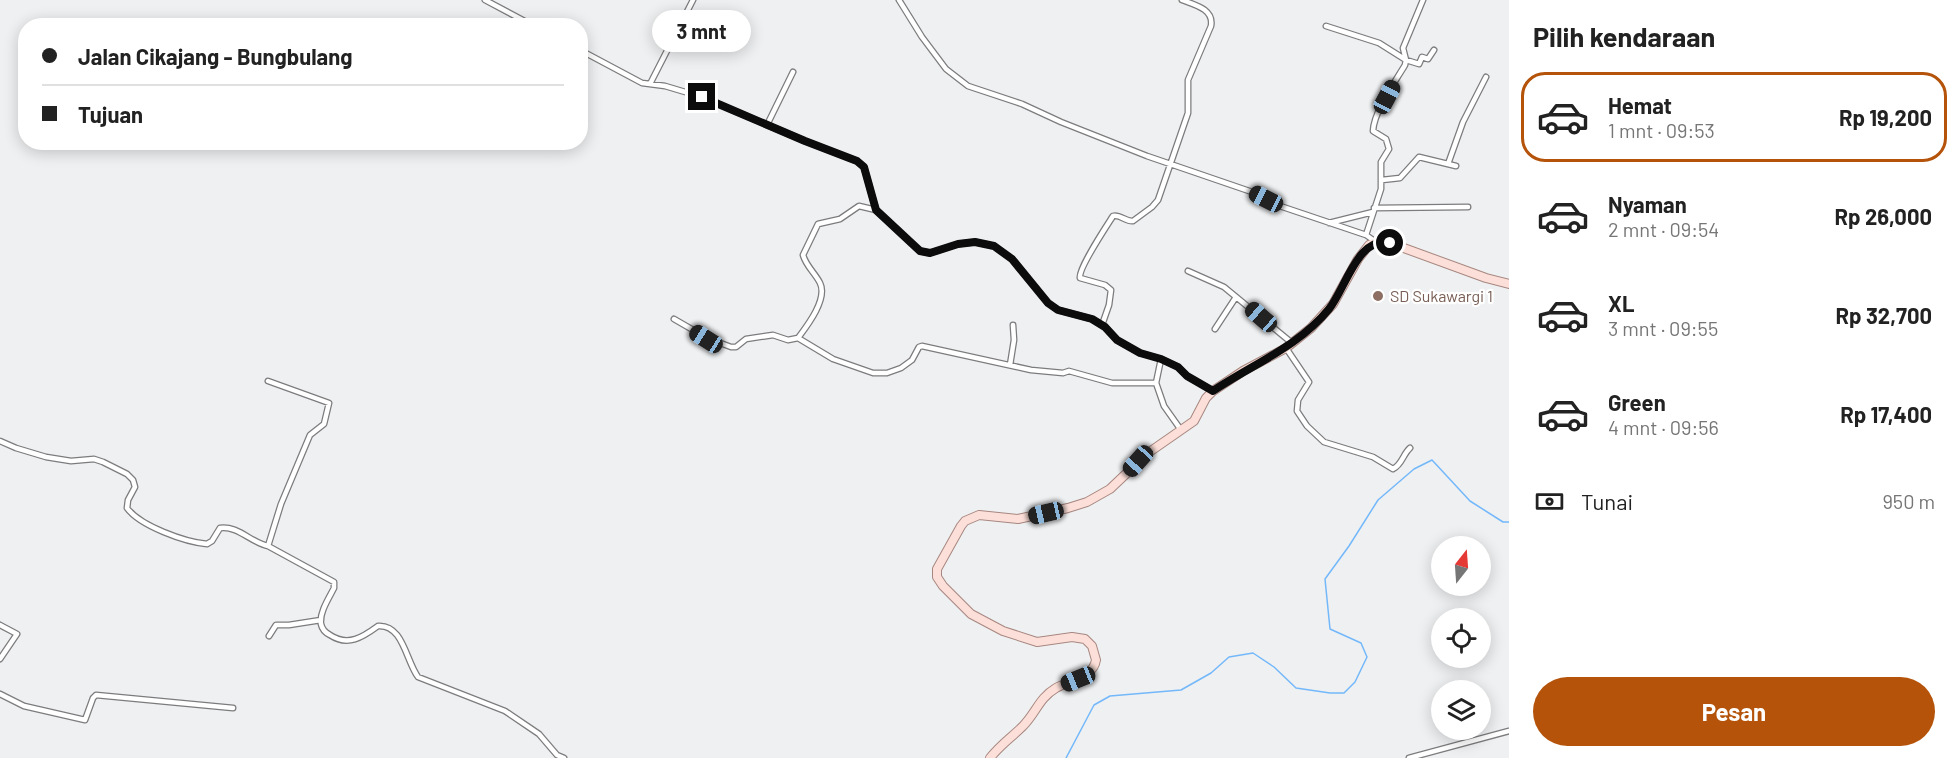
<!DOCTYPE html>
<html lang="id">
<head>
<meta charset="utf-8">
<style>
  :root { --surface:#fff; --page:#f6f6f6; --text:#222; --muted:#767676; --line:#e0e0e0; --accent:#b45309 }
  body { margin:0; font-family:Barlow,sans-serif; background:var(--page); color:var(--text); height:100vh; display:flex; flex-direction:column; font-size:22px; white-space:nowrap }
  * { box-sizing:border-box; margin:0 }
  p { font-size:20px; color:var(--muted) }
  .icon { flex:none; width:33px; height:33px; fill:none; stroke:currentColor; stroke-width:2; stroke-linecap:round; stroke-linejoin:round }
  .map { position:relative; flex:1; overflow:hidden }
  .drawer { display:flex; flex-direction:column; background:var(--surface); width:450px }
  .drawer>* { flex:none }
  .guide { position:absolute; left:18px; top:18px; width:570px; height:132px; border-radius:24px; box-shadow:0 3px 15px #0003; display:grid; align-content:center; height:132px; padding:0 24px; background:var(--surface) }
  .needle { width:39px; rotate:17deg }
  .tools { position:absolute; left:1431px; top:536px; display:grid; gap:12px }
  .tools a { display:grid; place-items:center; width:60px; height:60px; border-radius:50%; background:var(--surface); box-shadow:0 3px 15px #0003; font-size:30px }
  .end { position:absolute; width:27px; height:27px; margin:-14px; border:8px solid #0c0c0d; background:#fff; box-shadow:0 0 0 3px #fff }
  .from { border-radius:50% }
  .bubble { position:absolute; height:42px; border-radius:21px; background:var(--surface); box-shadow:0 3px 15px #0003; font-size:20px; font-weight:700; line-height:42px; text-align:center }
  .car { position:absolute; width:18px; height:36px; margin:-18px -9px; border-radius:8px; box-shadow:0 0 4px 2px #0007; background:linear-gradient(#222 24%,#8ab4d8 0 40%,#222 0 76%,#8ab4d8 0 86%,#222 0) }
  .guide b { display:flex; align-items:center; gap:21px; height:57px; font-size:22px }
  .guide b+b { border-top:2px solid var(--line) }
  .guide i { width:15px; height:15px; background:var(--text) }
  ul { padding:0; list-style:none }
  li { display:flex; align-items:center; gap:18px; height:90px; margin:0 12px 9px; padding:0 12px; border:3px solid transparent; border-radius:24px }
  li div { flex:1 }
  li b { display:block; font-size:22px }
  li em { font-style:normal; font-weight:700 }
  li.on { border-color:var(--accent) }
  li>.icon { width:54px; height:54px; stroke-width:1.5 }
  h2 { padding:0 24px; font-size:27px; line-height:72px }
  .pay { display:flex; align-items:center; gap:15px; height:66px; padding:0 24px; font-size:22px }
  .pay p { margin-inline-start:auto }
  .cta { display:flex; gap:12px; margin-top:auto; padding:12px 24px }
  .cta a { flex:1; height:69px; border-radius:36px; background:var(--accent); color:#fff; font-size:24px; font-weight:700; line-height:69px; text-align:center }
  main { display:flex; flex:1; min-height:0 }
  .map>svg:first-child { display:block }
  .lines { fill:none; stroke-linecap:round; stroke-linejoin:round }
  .stream { stroke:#73b8fa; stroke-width:1.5 }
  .street-casing { stroke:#7c7c7e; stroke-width:7 }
  .primary-casing { stroke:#a78780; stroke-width:10 }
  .street { stroke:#fff; stroke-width:4.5 }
  .primary { stroke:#fcdfd8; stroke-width:8 }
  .route { stroke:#0c0c0d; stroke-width:8 }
  .education-dot { fill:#8d6e63; stroke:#fff; stroke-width:2 }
  .labels { text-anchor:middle; stroke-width:4.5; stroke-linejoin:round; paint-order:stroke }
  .education-label { font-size:16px; fill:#785e54; stroke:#fff; text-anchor:start }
</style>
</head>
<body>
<main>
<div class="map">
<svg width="1509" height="758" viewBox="0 0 1509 758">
  <rect width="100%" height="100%" fill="#eff0f2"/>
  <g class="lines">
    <path class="stream" d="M1066,758L1094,705L1110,696L1181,690L1211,673L1229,657L1253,653L1274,667L1296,688L1330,693H1344L1355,682L1367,657L1361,643L1330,629L1325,579L1349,546L1378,500L1414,469L1432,460L1470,501L1503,522H1509"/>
    <g class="street-casing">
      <path id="street" d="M485,0L534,26
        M899,0L922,37L946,69L968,86L1022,104L1061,122L1147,156L1255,193L1277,205L1366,235L1376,242
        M1326,26L1379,43L1406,60L1419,64L1422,57L1428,59L1434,50
        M580,50L642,83L665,86L702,97L805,141L857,161L864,167L876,210L920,251L930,253L958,244L975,242L994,246L1012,259L1048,303L1058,310L1092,319L1105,327L1117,340L1140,353L1161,359L1178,367L1187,376L1213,391
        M650,84L693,0
        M767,125L793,72
        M1448,164L1463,122L1486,77
        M1382,180L1400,178L1419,157L1456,166
        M1374,208L1468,207
        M1329,223L1373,212
        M1366,235L1381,189V162L1389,149L1386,139L1373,131C1374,111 1395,82 1405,65L1406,60L1403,48L1423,0
        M1188,271L1224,287L1292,343
        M674,319L707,338L731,347H736L746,339L773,335L788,340L798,338L833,359L873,373H887L901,368L912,360L919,347L922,346L1031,370L1063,373L1069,371L1112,383H1156L1161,359
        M1102,325L1109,305L1111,290L1105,285L1080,278C1078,269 1106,227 1113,216C1120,214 1126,222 1133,221L1152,207L1158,200L1188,113V80L1211,26C1214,9 1195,5 1182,0
        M1215,329L1236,297
        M798,338C807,326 828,299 820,283C815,273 806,266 803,255L818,224L840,219L859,206L876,210
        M1286,348L1309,382L1298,400L1297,411L1307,426L1324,442L1373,457L1393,469C1402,465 1403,454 1410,448
        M1010,365L1014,340L1013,325
        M1156,383L1164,406L1181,430
        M0,441L16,448L46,457L71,461L94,459L103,462L127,474L133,480L135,487L128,500L127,508C140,526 185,542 207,544L212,541L220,528C237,525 252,543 268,546L281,504L310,435L324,424L329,403L268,381
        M268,546L334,582V588C329,598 319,613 321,624C322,629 326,633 330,635C348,647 363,637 378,626C403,624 406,661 418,677L505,711L539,734L557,755L564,758
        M0,625L17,634L0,659
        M269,636L276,625H289L321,620
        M0,694L24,706L85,720L93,698L96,695L233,708
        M1409,758L1509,731"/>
    </g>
    <g class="primary-casing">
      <path id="primary" d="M990,758C1000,745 1012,737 1023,726C1036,713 1039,698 1056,688C1070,680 1093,678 1096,660L1092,646L1085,639L1072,637L1037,642L1003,631L971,614L943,586L937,577V569L961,526L965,521L979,515L1018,519L1068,508L1087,502L1110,489L1148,453L1194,421L1206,398L1213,391L1243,371L1286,348L1311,328L1333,304L1358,259L1369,245L1379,241L1390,243L1486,278L1509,284"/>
    </g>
    <use href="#street" class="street"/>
    <use href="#primary" class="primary"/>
  </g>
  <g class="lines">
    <path class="route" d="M702,97L805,141L857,161L864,167L876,210L920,251L930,253L958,244L975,242L994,246L1012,259L1048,303L1058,310L1092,319L1105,327L1117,340L1140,353L1161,359L1178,367L1187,376L1213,391C1253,364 1298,347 1329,309C1346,288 1358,235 1390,243"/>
  </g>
  <circle class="education-dot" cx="1378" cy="296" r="6"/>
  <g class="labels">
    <g class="education-label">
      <text x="1390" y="302">SD Sukawargi 1</text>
    </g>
  </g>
</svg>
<div class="tools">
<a><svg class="needle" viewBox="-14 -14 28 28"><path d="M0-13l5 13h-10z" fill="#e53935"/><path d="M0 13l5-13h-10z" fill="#767676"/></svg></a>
<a><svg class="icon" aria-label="locate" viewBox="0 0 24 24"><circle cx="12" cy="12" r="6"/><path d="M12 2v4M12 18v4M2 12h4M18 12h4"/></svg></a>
<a><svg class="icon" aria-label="layers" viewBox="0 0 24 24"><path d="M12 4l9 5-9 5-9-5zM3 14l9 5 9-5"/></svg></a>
</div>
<i class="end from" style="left:1390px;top:243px"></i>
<i class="end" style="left:702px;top:97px"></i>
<div class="bubble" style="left:652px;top:10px;width:99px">3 mnt</div>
<i class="car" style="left:1387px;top:97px;rotate:28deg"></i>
<i class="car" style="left:1266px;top:199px;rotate:297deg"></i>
<i class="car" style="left:1261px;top:317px;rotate:311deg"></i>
<i class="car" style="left:706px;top:339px;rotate:302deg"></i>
<i class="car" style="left:1138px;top:461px;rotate:222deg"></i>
<i class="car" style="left:1046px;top:513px;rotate:257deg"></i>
<i class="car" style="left:1078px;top:679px;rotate:248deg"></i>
<div class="guide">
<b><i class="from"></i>Jalan Cikajang - Bungbulang</b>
<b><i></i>Tujuan</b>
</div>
</div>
<section class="drawer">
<h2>Pilih kendaraan</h2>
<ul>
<li class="on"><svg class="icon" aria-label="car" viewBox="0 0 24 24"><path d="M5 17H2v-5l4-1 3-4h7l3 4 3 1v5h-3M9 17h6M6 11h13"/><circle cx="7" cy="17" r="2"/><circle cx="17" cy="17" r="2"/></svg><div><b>Hemat</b><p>1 mnt · 09:53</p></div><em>Rp 19,200</em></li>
<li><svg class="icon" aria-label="car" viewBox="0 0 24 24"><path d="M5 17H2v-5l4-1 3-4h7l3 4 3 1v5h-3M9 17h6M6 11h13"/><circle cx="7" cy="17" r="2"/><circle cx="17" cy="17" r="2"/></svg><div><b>Nyaman</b><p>2 mnt · 09:54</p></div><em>Rp 26,000</em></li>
<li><svg class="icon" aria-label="car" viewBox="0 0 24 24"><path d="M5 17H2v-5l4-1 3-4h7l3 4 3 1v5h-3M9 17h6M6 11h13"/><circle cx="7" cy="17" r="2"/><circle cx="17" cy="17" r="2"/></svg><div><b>XL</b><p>3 mnt · 09:55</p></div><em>Rp 32,700</em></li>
<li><svg class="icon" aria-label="car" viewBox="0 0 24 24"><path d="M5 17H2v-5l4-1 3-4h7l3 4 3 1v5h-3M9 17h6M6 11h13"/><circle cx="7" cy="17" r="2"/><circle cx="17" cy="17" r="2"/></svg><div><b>Green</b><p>4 mnt · 09:56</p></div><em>Rp 17,400</em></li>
</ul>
<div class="pay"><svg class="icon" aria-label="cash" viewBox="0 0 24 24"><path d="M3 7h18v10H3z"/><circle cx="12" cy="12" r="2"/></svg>Tunai<p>950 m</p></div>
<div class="cta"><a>Pesan</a></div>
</section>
</main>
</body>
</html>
